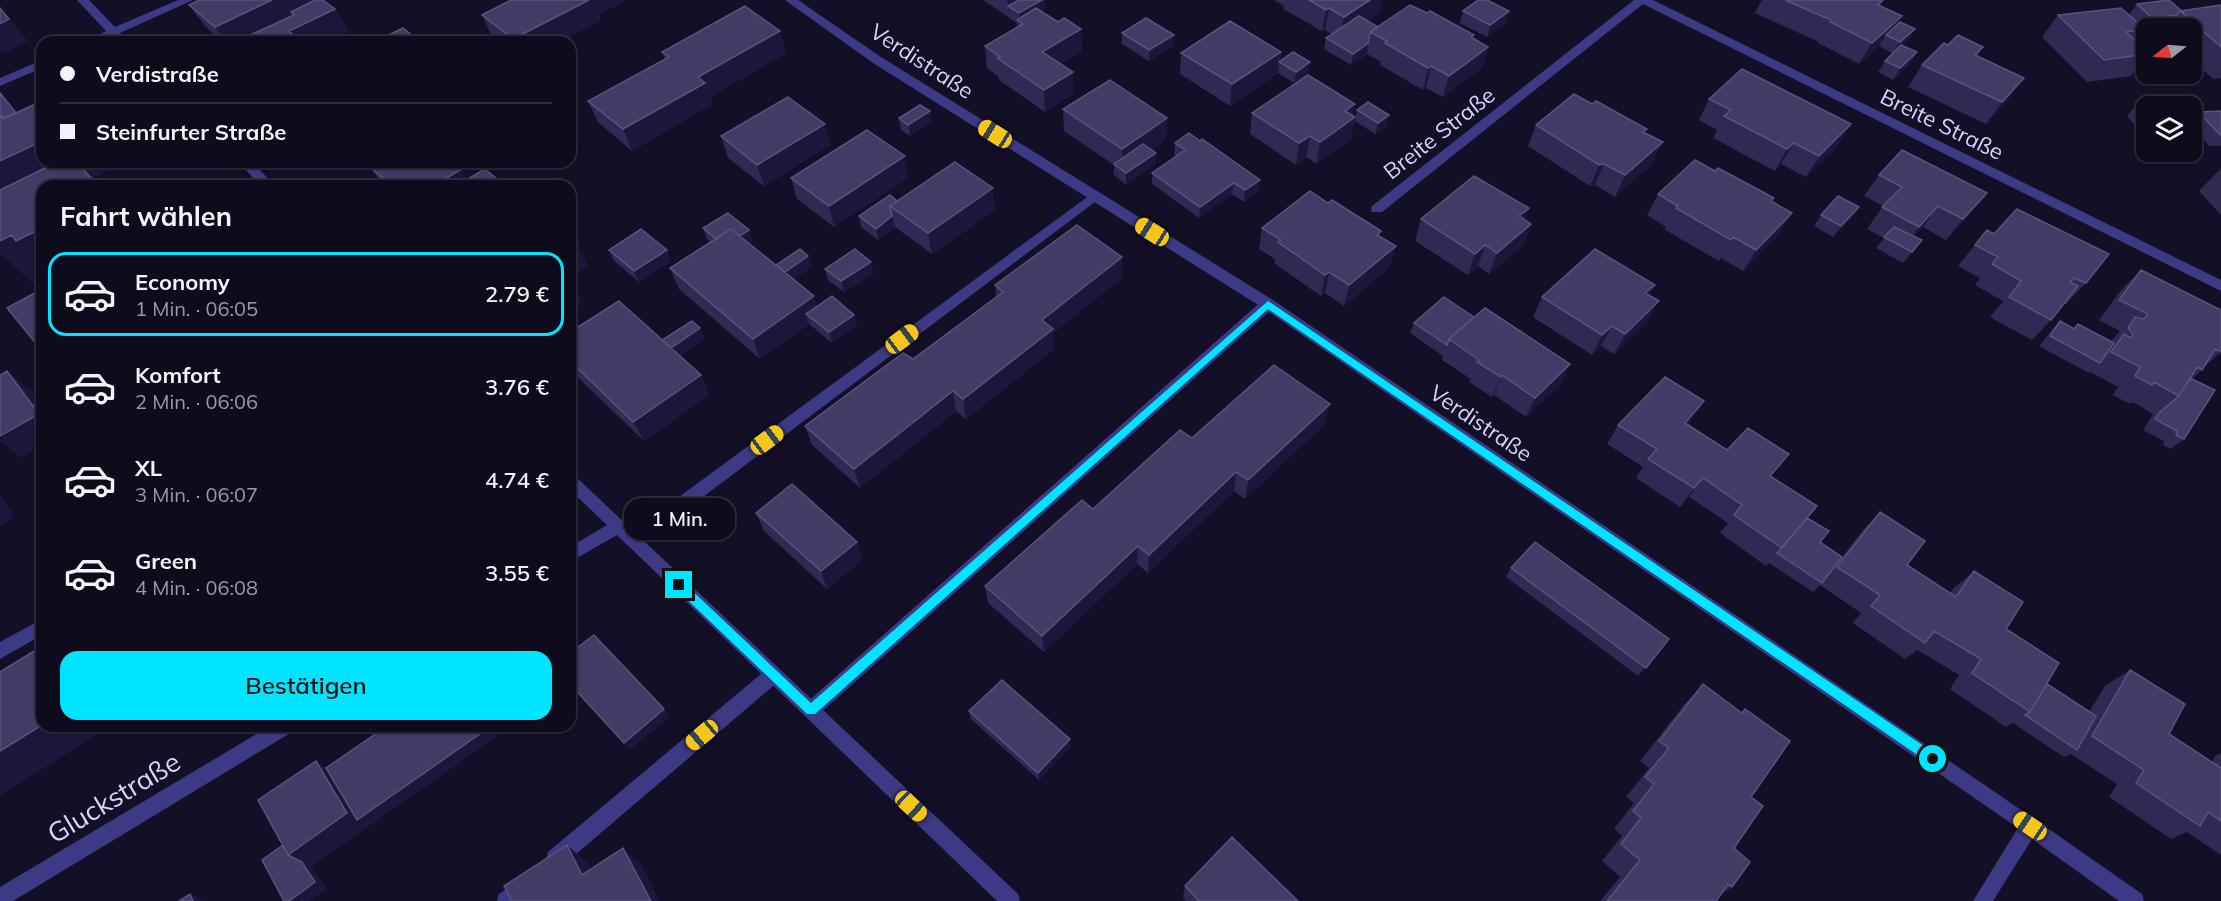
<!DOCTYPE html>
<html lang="de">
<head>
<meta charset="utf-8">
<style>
  :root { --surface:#0e0b1c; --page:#1c1929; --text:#f1f3f6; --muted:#9b9ba3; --line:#2e2b3b; --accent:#00e5ff }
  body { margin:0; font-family:Mulish,sans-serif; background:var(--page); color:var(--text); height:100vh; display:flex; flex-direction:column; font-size:22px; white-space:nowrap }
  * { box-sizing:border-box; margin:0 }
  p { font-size:20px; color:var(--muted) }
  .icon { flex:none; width:33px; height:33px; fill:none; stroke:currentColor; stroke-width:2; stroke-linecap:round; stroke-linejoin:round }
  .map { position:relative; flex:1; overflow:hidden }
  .side { position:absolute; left:36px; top:180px; width:540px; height:552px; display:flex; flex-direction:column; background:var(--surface); border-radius:18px; box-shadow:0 2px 4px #0004,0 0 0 2px var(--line) }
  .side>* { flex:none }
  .hud { position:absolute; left:36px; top:36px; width:540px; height:132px; border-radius:18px; box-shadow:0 2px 4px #0004,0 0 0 2px var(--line); display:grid; align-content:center; height:132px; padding:0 24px; background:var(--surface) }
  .needle { width:39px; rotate:253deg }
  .buttons { position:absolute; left:2136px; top:18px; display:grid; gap:12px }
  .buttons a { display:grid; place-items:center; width:66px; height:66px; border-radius:12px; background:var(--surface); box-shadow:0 2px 4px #0004,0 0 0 2px var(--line); font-size:30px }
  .end { position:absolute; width:27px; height:27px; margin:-14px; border:8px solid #00e5ff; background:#111; box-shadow:0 0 0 3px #111 }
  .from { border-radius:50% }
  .bubble { position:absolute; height:42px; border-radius:18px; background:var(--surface); box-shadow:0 2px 4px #0004,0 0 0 2px var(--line); font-size:20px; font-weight:600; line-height:42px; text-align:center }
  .car { position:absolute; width:18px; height:36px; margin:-18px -9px; border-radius:8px; box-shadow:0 0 4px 2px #0007; background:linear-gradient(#f5c518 24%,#345 0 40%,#f5c518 0 76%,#345 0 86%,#f5c518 0) }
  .hud b { display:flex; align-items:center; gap:21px; height:57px; font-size:22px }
  .hud b+b { border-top:2px solid var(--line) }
  .hud i { width:15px; height:15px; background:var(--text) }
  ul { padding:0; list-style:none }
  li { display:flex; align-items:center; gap:18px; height:84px; margin:0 12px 9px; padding:0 12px; border:3px solid transparent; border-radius:18px }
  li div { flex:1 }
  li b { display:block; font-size:22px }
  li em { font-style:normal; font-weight:600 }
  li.on { border-color:var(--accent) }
  li>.icon { width:54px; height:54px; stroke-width:1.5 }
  h2 { padding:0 24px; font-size:27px; line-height:72px }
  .primary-button { display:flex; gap:12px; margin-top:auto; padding:12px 24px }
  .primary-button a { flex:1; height:69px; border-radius:18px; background:var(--accent); color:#111; font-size:24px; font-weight:600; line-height:69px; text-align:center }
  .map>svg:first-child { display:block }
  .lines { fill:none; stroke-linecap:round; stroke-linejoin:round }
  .service { fill:#3d3a85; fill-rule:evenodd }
  .minor { fill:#3d3a85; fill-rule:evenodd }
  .wall { fill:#312854 }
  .shaded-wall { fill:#1d163a }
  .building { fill:#433a66; stroke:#5a527e; stroke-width:1.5 }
  .route { fill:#00e5ff }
  .labels { text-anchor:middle; stroke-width:5; stroke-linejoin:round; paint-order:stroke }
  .street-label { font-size:22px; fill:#d9d4ff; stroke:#130f26 }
  .near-street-label { font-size:27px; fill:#d9d4ff; stroke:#130f26 }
</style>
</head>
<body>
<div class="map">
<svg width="2221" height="901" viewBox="0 0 2221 901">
  <rect width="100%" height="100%" fill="#130f26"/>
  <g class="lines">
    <path class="service" d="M1094,192L1100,196L1099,199L639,545L633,547L627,545L625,540L627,535Z
      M1268,299L1273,300L1275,304L1273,308L817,716L811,718L805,716L802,710L805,704L1263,300Z
      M42,619V635L0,659V642Z
      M773,667L779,669L781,675L779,681L562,866L555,868L548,866L546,859L548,852L767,669Z
      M526,875L533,877L535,884L533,891L520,901H497L499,894Z"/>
    <path class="minor" d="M77,0H89L115,27L178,0H193L120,33L128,42H116L111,37L101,42H85L106,31Z
      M785,0H798L881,57L1273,300L2036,820L2142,894L2144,901H2119L2032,839L1993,901H1973L2018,828L1263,308L873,63Z
      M1634,0H1653L2221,280V291L1643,4L1382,212H1372L1371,209L1372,206Z
      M42,60V68L0,86V78Z
      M238,162H252L275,186H261Z
      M570,474L575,476L1018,894L1020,901H997L617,535L570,562V547L607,525L570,490Z
      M270,726H295L292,732L13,901H0V887Z"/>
  </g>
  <path class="wall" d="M511,0H626L599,14L601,20L559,42H499L492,37L482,15Z
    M983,0H1045V10L1042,12L1058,22L1081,29L1082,51L1060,64L1073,72V94L1045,112L999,80L998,76L987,68L985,46L1017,27V23Z
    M1274,0H1382L1380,12L1367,21L1378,27L1473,38L1488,47L1482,68L1443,97L1426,88L1423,90L1380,65L1381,62L1367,54L1351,65L1324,49L1326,38L1332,34L1325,30L1322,31L1283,9L1284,6Z
    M1762,0H1883L1880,5L1895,27L1915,29L1908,41L1902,45L1917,52L1910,64L1893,80L1878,72L1885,61L1892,53L1879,46L1859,64L1818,43L1819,42L1755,13Z
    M2137,4L2180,11L2221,5V78L2213,79L2192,59V28H2166L2168,26L2145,29L2136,41L2146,51V57L2131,76L2087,82L2042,37L2058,15H2129Z
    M189,5L335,9L348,31L325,42H222L205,26Z
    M1463,11H1509L1505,23L1487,37L1460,23Z
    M780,31L786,53L710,97L712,104L632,151L598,122L588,101L665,59L662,52Z
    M1122,33L1173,46L1149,61L1122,44Z
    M1948,45L1983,47L1977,56L2008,100L1986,124L1908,87L1922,65Z
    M1281,52L1278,73L1230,106L1180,74L1181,53Z
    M1279,62L1308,74L1294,83L1278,73Z
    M1709,99L1838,146L1806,177L1781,164L1775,171L1713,138L1717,130L1699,120Z
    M2136,105L2146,106V129L2139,130L2127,116Z
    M1063,109L1167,118L1166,140L1151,150L1155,164L1126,185L1114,175V165L1064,131Z
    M1357,110L1386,126L1375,134L1355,121Z
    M2221,111V146H2209L2192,126V121L2199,112Z
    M1252,113L1352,116L1355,117L1351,139L1316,164L1306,157L1296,165L1250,134Z
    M899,118L931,122L910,136L901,130Z
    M825,124L830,145L764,186L728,158L721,136Z
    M1536,125L1645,132L1652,164L1615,197L1595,185L1590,186L1528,146Z
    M1175,143L1258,191L1244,202L1232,194L1199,218L1152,184V173L1177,156L1174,155Z
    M2221,168V215L2199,191Z
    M372,169H462L468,179L505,186H383Z
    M1879,175L1970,214L1946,240L1923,227L1914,237L1913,251L1903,263L1876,248L1884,238L1867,229L1883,206L1864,196Z
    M791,178H908L834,227L797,199Z
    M1658,194L1772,202L1792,213L1779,234L1743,271L1721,258L1719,261L1665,230L1666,227L1647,215Z
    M897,201L995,210L932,254L895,227L878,240L861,227L859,216Z
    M1328,203L1381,231L1379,236L1396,246L1390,267L1344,306L1325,293L1321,296L1274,263L1275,259L1259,249L1262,228Z
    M1859,207L1851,218L1833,237L1814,226L1821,215Z
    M1421,219L1524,220L1531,224L1523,245L1489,274L1478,266L1468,275L1415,241Z
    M703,228L752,241L749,243L776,265L812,267L793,279L817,306L854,315L857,325L832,343L809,324L760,359L679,289L670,268L711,242L707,239Z
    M1987,230L2086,283L2066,304L2064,303L2051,320L2032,340L1990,317L2003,301L1975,285L1980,278L1958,266Z
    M609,250L671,261L639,282L614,261Z
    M1122,257V278L1053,333L1054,349L966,419L956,411L860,488L812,445L805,426L913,359L996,297L995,285Z
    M825,269L874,273L844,292L828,280Z
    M2141,270L2221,352L2205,366L2202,370L2192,379L2184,439L2171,449L2163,445L2164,441L2143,430L2153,414L2133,402L2130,404L2113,395L2118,387L2090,372L2089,373L2039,346L2050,332L2060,321L2074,328L2111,341L2120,331L2099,320L2121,290Z
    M1655,285L1649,296L1647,322L1614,354L1601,346L1592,355L1533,317L1542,297Z
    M1414,323L1561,384L1526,417L1494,395L1492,397L1469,382L1471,379L1442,360L1443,356L1410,333Z
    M700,328L705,339L680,356L701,375L709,395L644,441L570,370V332L662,340Z
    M1704,401L1688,425L1727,450L1771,476L1807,518L1820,542L1842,557L1863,530L1880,512L1907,565L1950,593L1953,589L1974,571L2006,629L2047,684L2089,712L2105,686L2130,670L2169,734L2212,762L2215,756L2221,753V855L2187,832L2171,839L2109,797L2117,784L2071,754L2064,757L2013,723L2006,727L1950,689L1959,675L1917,650L1905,659L1853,623L1861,613L1820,585L1813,592L1769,563L1766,566L1720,533L1728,523L1689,497L1680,507L1636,478L1643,467L1607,444L1618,425Z
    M1325,424L1245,499L1234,491L1148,573L1137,564L1044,652L988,603L985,586L1192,438Z
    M756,513L863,559L827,589L764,531Z
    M1511,568L1669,639L1638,676L1506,577Z
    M1703,684L1741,713L1745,709L1751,797L1734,848L1732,887L1720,895L1716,901H1600L1620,877L1602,861L1622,836L1614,829L1634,803L1626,797L1649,768L1640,761L1683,706Z
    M969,711L1070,747L1039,780L971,719Z
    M1185,886L1298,901H1186L1183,897Z"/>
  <path class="shaded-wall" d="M272,0H322L291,12L294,18L244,42H225L215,27Z
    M589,0H626L599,14L601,20L559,42H514L513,39Z
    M1007,0H1039L1008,6L1009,18Z
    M1042,0H1045V10L1022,23L1020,22L1019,13Z
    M1370,0H1382L1380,12L1340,39L1344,17Z
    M0,8L28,41L9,51L0,54Z
    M1329,8L1325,30L1322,31L1326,10Z
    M335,9L348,31L325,42H265Z
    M1509,11L1505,23L1487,37L1490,25Z
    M1902,16L1889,37L1886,35L1879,46L1859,64L1872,43Z
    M1081,29L1082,51L1043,74L1042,52Z
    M1915,29L1908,41L1893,53L1900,42Z
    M780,31L786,53L710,97L712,104L632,151L623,129L698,77Z
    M1174,35L1173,46L1149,61V50Z
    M1368,43L1367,54L1351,65L1353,54Z
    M1488,47L1482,68L1443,97L1449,76Z
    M1281,52L1278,73L1230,106L1232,84Z
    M1917,52L1910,64L1893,80L1900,68Z
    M1310,62L1308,74L1294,83L1296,72Z
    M1431,66L1426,88L1423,90L1428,68Z
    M1073,72V94L1045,112L1044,90Z
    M2024,78L2008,100L1986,124L2002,102Z
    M0,92L42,141V162H115L118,166L92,179L98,186L42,228V283L36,287L1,254L0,255Z
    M1355,104L1352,120L1355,117L1351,139L1316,164L1320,142L1345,111Z
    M930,111L931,122L910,136L908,125Z
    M1389,115L1386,126L1375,134L1378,123Z
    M1167,118L1166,140L1122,170V149Z
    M825,124L830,145L764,186L757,165Z
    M1851,124L1838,146L1806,177L1819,156Z
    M1310,136L1306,157L1296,165L1299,143Z
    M1663,142L1652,164L1615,197L1625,175Z
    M1794,143L1781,164L1775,171L1787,149Z
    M1156,153L1155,164L1126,185V173Z
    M905,156L908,178L834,227L829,206Z
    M1604,164L1595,185L1590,186L1599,165Z
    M462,169L472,186H433Z
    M1260,180L1258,191L1244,202L1245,190Z
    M1234,183L1232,194L1199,218L1200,207Z
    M993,188L995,210L932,254L928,233Z
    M1987,193L1970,214L1946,240L1963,219Z
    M1938,206L1923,227L1903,248L1919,227Z
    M1859,207L1851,218L1833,237L1841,226Z
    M1529,208L1521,229L1519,216Z
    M1792,213L1779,234L1743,271L1756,250Z
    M892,216L895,227L878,240L876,229Z
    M1531,224L1523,245L1489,274L1497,253Z
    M749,230L752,241L728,257L724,246Z
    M578,245L588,266L570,278V250Z
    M1485,245L1478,266L1468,275L1475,254Z
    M1396,246L1390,267L1344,306L1349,285Z
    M667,250L671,261L639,282L634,271Z
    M808,256L812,267L783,286L780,275Z
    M1122,257V278L1053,333L1054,349L966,419L963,399L1042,320Z
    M871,262L874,273L844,292L841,281Z
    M1329,272L1325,293L1321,296L1325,275Z
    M572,282L583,303L570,312V284Z
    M1655,285L1644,305L1645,293Z
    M814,296L820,317L806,314L809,324L760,359L753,339Z
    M1659,301L1647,322L1614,354L1625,334Z
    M854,315L857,325L832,343L829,332Z
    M1612,326L1601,346L1592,355L1602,335Z
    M700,328L705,339L673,361L668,350Z
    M1570,364L1561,384L1526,417L1535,398Z
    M7,371L31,391L42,407V445L21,458L0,441Z
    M701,375L709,395L644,441L633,422Z
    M1502,375L1494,395L1492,397L1501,377Z
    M953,391L956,411L860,488L854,469Z
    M1704,401L1691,421L1672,442L1685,423Z
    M1330,404L1325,424L1245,499L1248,480Z
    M1236,472L1234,491L1148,573L1149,555Z
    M1703,478L1689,497L1680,507L1694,488Z
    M0,494L15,517L0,526Z
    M857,542L863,559L827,589L821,571Z
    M1138,546L1137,564L1044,652L1042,636Z
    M570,684L575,690L570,693Z
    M664,709L670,717L630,750L624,743Z
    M42,725V726H110L0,796V751Z
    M478,726H512L312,866L327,889L309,901H289L288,855L316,761L337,775Z
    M1070,739V747L1039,780L1038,773Z
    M567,845L587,862L602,891L582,875Z
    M623,848L641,865L660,901H651Z
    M190,894L206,901H193Z"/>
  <path class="building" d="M199,0H272L215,27L189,5Z
    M315,0H323L335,9L289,31L301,42H235L294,15L291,12Z
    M511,0H589L513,39L482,15Z
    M1019,0H1042L1019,13L1008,6Z
    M1309,0H1370L1344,17L1329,8L1326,10Z
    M1478,0H1487L1509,11L1490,25L1463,11Z
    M1785,0H1883L1878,5L1902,16L1872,43L1830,22L1831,20Z
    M2169,0L2184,13L2180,11L2177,15L2152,18L2137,4Z
    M1410,5L1427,13L1430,11L1474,35L1471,37L1488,47L1449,76L1431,66L1428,68L1385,43L1387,41L1370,32Z
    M2221,5V47L2180,11Z
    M745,6L780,31L698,77L705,83L623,129L588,101L669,57L662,52Z
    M0,8L9,19L0,24Z
    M1036,8L1058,22L1064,18L1081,29L1042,52L1073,72L1044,90L997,58L1000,57L985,46L1023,24L1017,20Z
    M2121,8L2145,29L2126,32L2146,51V54L2104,60L2058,15Z
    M1359,16L1378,27L1370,32L1368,43L1353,54L1326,38Z
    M1146,18L1174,35L1149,50L1122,33Z
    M1230,21L1281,52L1232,84L1181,53Z
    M1900,22L1915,29L1900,42L1886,35Z
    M403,28L420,42H375Z
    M1958,35L1983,47L1975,55L2024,78L2002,102L1922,65L1944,43L1948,45Z
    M1901,45L1917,52L1900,68L1885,61Z
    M1293,52L1310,62L1296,72L1279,62Z
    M1742,69L1851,124L1819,156L1794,143L1787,149L1724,116L1731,110L1709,99Z
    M1308,75L1355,104L1345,111L1355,117L1320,142L1310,136L1299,143L1252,113Z
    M1110,80L1167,118L1122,149L1063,109Z
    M0,93L16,113L4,118L0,114Z
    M1574,94L1592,104L1596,101L1647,129L1643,132L1663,142L1625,175L1604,164L1599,165L1536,125Z
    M788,97L825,124L757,165L721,136Z
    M42,101V141L0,161V116L3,119Z
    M2173,101L2179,106H2146V115L2136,105Z
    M1368,102L1389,115L1378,123L1357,110Z
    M920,105L930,111L908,125L899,118Z
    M2221,111V135H2220L2199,112Z
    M867,130L905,156L829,206L791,178Z
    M1189,133L1200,141L1202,139L1260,180L1245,190L1234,183L1200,207L1152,173L1185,150L1175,143Z
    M1143,144L1156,153L1126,173L1114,164Z
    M1902,150L1987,193L1963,219L1938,206L1919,227L1882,207L1902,187L1879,175Z
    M1695,160L1715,171L1718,168L1774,198L1771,201L1792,213L1756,250L1733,237L1731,240L1676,208L1678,206L1658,194Z
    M57,162H77L98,186H42V228L16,241L12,235L0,241V190Z
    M385,162H454L462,169L433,186H392L372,169Z
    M955,162L993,188L928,233L890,206Z
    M485,169L505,186H456Z
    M1474,176L1529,208L1519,216L1531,224L1497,253L1485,245L1475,254L1421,219Z
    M1310,191L1328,203L1332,200L1381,231L1377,235L1396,246L1349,285L1329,272L1325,275L1278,242L1281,240L1262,228Z
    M890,195L897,201L890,206L892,216L876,229L859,216Z
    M1838,196L1859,207L1841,226L1821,215Z
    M2017,209L2109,254L2086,283L2074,278L2070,282L2078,286L2051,320L2009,297L2021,281L1992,264L1998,257L1975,245L1987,230L1994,234Z
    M728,213L749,230L740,236L731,229L716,239L703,228Z
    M1077,225L1122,257L1042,320L1053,329L963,399L953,391L854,469L805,426L903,353L913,359L1003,292L995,285Z
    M1894,227L1922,240L1912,252L1884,237Z
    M641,229L667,250L634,271L609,250Z
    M731,229L814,296L753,339L670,268Z
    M570,239L578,245L570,250Z
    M800,249L808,256L785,272L776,265Z
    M855,249L871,262L841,281L825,269Z
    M1595,249L1655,285L1645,293L1659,301L1625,334L1612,326L1602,335L1542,297Z
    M2141,270L2221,310V352L2215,349L2202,370L2197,367L2179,396L2154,382L2152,385L2135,376L2140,367L2111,352L2124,334L2131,338L2133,334L2128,328L2135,317L2144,319L2148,314L2119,300Z
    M42,289V351L7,308Z
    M832,296L854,315L829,332L806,314Z
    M1444,297L1474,317L1449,339L1447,345L1414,323Z
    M619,301L701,375L633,422L570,361V332Z
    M1485,308L1570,364L1535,398L1502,375L1501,377L1477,362L1479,360L1449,339Z
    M692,321L700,328L671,348L662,340Z
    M2060,321L2074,329L2078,324L2114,343L2100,363L2050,336Z
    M1274,365L1330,404L1248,480L1236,472L1149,555L1138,546L1042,636L985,586L1082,500L1093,509L1180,430L1192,438Z
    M7,371L39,414L0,436V375Z
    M1665,377L1704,401L1685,423L1727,450L1748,428L1789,454L1770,476L1817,506L1782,548L1734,515L1742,505L1703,478L1694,488L1648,459L1657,449L1618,425Z
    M2190,378L2215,390L2184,439L2176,435L2177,431L2155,419L2161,411L2179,396Z
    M792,484L857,542L821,571L756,513Z
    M1880,512L1925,541L1907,565L1956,597L1974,571L2023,602L2006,629L2059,663L2030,712L1972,673L1981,659L1934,631L1925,643L1871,606L1880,595L1837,567Z
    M1807,518L1829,531L1820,542L1842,557L1822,583L1777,553Z
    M1535,542L1669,639L1646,668L1511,568Z
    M594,635L664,709L624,743L570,684V653Z
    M42,646V725L0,751V672Z
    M2130,670L2185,704L2169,734L2221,768V821L2208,812L2200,826L2136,783L2144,770L2092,736Z
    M1002,680L1070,739L1038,773L969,711Z
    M1703,684L1742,713L1745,709L1790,741L1751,797L1763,806L1734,848L1750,862L1732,887L1728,884L1716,901H1607L1640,860L1621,844L1641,818L1633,811L1654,784L1645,777L1669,748L1659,741Z
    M2047,684L2096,716L2077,750L2025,715L2030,712Z
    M387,726H478L484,731L357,820L326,768Z
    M316,761L347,813L288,855L258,800Z
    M1232,837L1298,901H1199L1185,886Z
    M283,845L288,855L302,862L315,882L289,901H284L262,860Z
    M567,845L582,875L623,848L651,901H512L504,886Z
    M190,894L193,901H179Z"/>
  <path class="route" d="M1268,301L1937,755V763H1929L1268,309L815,714H807L676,589V582H683L811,703Z"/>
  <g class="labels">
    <g class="street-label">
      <text transform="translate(922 61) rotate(33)" y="8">Verdistraße</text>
      <text transform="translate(1942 124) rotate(26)" y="8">Breite Straße</text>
      <text transform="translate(1439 133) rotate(-38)" y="8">Breite Straße</text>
      <text transform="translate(1481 423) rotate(34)" y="8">Verdistraße</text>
    </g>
    <g class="near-street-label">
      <text transform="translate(114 798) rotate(-31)" y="9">Gluckstraße</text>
    </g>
  </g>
</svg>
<div class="buttons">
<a><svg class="needle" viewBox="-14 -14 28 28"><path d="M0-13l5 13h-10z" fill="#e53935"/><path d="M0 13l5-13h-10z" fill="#9b9ba3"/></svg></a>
<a><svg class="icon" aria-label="layers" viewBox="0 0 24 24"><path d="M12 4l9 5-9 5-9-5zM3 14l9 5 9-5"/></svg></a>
</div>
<i class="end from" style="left:1933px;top:759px"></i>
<i class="end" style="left:679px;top:585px"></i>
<div class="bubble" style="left:624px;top:498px;width:111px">1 Min.</div>
<i class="car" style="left:995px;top:134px;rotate:302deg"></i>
<i class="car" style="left:1152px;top:232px;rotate:302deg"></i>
<i class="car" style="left:902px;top:339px;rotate:53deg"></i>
<i class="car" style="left:767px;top:440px;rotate:53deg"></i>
<i class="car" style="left:702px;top:735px;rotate:230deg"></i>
<i class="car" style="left:911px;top:806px;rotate:133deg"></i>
<i class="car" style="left:2030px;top:826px;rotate:304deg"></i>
<div class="hud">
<b><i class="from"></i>Verdistraße</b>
<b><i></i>Steinfurter Straße</b>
</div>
<section class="side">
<h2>Fahrt wählen</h2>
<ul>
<li class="on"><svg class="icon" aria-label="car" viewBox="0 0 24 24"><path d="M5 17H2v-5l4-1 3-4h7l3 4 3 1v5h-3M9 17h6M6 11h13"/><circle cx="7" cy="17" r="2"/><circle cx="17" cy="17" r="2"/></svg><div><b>Economy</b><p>1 Min. · 06:05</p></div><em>2.79 €</em></li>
<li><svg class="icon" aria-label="car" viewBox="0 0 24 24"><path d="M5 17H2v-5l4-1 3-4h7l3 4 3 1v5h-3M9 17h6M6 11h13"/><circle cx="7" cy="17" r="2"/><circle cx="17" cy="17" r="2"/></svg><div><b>Komfort</b><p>2 Min. · 06:06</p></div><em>3.76 €</em></li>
<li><svg class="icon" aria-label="car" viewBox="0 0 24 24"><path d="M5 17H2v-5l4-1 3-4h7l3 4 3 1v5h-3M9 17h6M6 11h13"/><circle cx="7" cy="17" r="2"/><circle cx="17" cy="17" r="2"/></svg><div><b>XL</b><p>3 Min. · 06:07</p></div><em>4.74 €</em></li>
<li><svg class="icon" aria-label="car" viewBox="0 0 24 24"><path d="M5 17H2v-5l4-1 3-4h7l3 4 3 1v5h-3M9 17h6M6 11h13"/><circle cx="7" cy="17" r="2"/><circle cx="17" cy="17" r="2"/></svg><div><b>Green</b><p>4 Min. · 06:08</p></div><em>3.55 €</em></li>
</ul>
<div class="primary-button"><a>Bestätigen</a></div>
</section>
</div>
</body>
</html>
